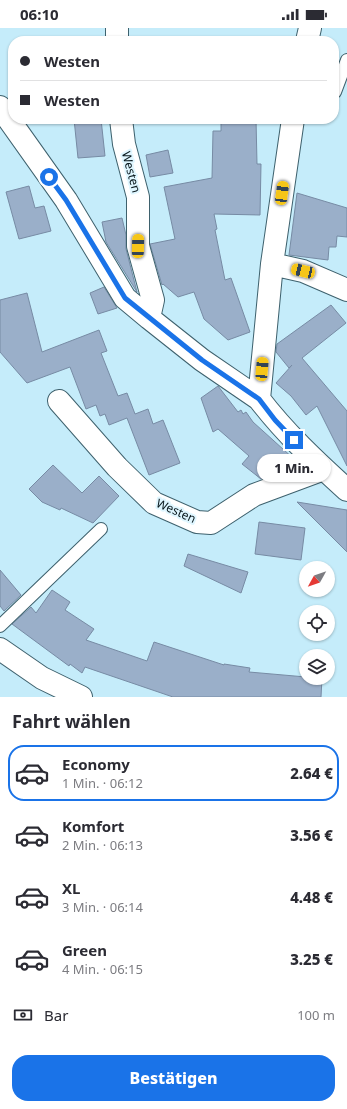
<!DOCTYPE html>
<html lang="de">
<head>
<meta charset="utf-8">
<style>
  :root { --surface:#fff; --page:#f7f7f7; --text:#2b2b33; --muted:#7c7c81; --line:#e1e1e2; --accent:#1a73e8 }
  body { margin:0; font-family:"Noto Sans",sans-serif; background:var(--page); color:var(--text); height:100vh; display:flex; flex-direction:column; font-size:15px; white-space:nowrap }
  * { box-sizing:border-box; margin:0 }
  p { font-size:13px; color:var(--muted) }
  .icon { flex:none; width:22px; height:22px; fill:none; stroke:currentColor; stroke-width:2; stroke-linecap:round; stroke-linejoin:round }
  .map { position:relative; height:669px; overflow:hidden }
  .side { display:flex; flex-direction:column; background:var(--surface); flex:1 }
  .side>* { flex:none }
  .top-card { position:absolute; left:8px; top:8px; width:331px; height:88px; border-radius:16px; box-shadow:0 1px 3px #0004; display:grid; align-content:center; height:88px; padding:0 12px; background:var(--surface) }
  .needle { width:26px; rotate:230deg }
  .buttons { position:absolute; left:299px; top:533px; display:grid; gap:8px }
  .buttons a { display:grid; place-items:center; width:36px; height:36px; border-radius:50%; background:var(--surface); box-shadow:0 1px 3px #0004; font-size:20px }
  .end { position:absolute; width:18px; height:18px; margin:-9px; border:5px solid #1a73e8; background:#fff; box-shadow:0 0 0 2px #fff }
  .from { border-radius:50% }
  .bubble { position:absolute; height:28px; border-radius:14px; background:var(--surface); box-shadow:0 1px 3px #0004; font-size:13px; font-weight:800; line-height:28px; text-align:center }
  .car { position:absolute; width:12px; height:24px; margin:-12px -6px; border-radius:5px; box-shadow:0 0 3px 1px #0007; background:linear-gradient(#f5c518 24%,#345 0 40%,#f5c518 0 76%,#345 0 86%,#f5c518 0) }
  .top-card b { display:flex; align-items:center; gap:14px; height:38px; font-size:15px }
  .top-card b+b { border-top:1px solid var(--line) }
  .top-card i { width:10px; height:10px; background:var(--text) }
  ul { padding:0; list-style:none }
  li { display:flex; align-items:center; gap:12px; height:56px; margin:0 8px 6px; padding:0 4px; border:2px solid transparent; border-radius:16px }
  li div { flex:1 }
  li b { display:block; font-size:15px }
  li em { font-style:normal; font-weight:800 }
  li.selected { border-color:var(--accent) }
  li>.icon { width:36px; height:36px; stroke-width:1.5 }
  h2 { padding:0 12px; font-size:18px; line-height:48px }
  .pay { display:flex; align-items:center; gap:10px; height:44px; padding:0 12px; font-size:15px }
  .pay p { margin-inline-start:auto }
  .cta { display:flex; gap:8px; margin-top:auto; padding:8px 12px }
  .cta a { flex:1; height:46px; border-radius:16px; background:var(--accent); color:#fff; font-size:16px; font-weight:800; line-height:46px; text-align:center }
  .status { display:flex; justify-content:space-between; align-items:center; height:28px; padding:0 20px; background:var(--surface); direction:ltr }
  .status svg { height:11px; fill:currentColor }
  .map>svg:first-child { display:block }
  .building { fill:#9aafc9; stroke:#778ba4 }
  .lines { fill:none; stroke-linecap:round; stroke-linejoin:round }
  .lane-casing { stroke:#3e616d; stroke-width:14 }
  .street-casing { stroke:#3e616d; stroke-width:24 }
  .lane { stroke:#fff; stroke-width:12 }
  .street { stroke:#fff; stroke-width:22 }
  .route { stroke:#1a73e8; stroke-width:5 }
  .labels { text-anchor:middle; stroke-width:4; stroke-linejoin:round; paint-order:stroke }
  .street-label { font-size:12px; fill:#09181d; stroke:#dff6ff }
</style>
</head>
<body>
<div class="status"><b>06:10</b><svg viewBox="0 0 49 12"><path d="M0 12V9h3v3zM5 12V6h3v6zM10 12V3h3v9zM15 12V0h3v12zM26 1h20v11H26zM47 4h2v5h-2z"/></svg></div>
<div class="map">
<svg width="347" height="669" viewBox="0 0 347 669">
  <rect width="100%" height="100%" fill="#c5ecfa"/>
  <path class="building" d="M74,91H101L105,128L78,130Z
    M221,91H256L257,136H261L260,187L214,186L217,201L215,202L225,252L231,250L250,304L228,312L204,291L194,264L178,269L163,256L162,257L150,216L175,211L164,159L212,150L213,103H221Z
    M168,122L173,145L150,149L146,127Z
    M29,158L35,180L44,178L51,203L19,211L6,164Z
    M297,165L347,180V209L337,208L336,219H329L328,232L289,227Z
    M122,190L126,207V221L137,264L106,214L102,194Z
    M104,259L117,280L98,286L90,265Z
    M27,265L42,324L99,302L107,323L101,325L118,368L127,365L135,386L148,381L153,396L163,392L180,435L149,447L127,390L109,397L105,386L100,388L96,377L86,381L70,339L27,355L0,324V272Z
    M331,277L346,295L302,330L347,383V438L317,378L306,387L291,368L276,355L292,337L289,340L276,324L277,316Z
    M218,358L238,384L241,382L243,386L246,384L253,394L294,431L283,443L271,448L268,445L261,451L242,436L249,428L218,401L213,404L201,370Z
    M53,437L82,465L99,448L119,468L93,495L61,480L60,482L42,474L29,461Z
    M297,474L347,482V524Z
    M259,494L305,500L301,532L255,526Z
    M188,526L248,544L241,565L184,538Z
    M0,542L21,567L4,583L0,578Z
    M52,562L70,574L65,582L94,601L86,612L147,633L154,614L224,637V636L250,640L249,644L306,649V650H322L321,669H173L85,639L82,645L70,636L69,638L12,596L31,579L36,585Z"/>
  <g class="lines">
    <g class="lane-casing">
      <path id="lane" d="M335,64L347,32
        M0,598L101,501"/>
    </g>
    <g class="street-casing">
      <path id="street" d="M117,13V0
        M307,13L310,0
        M0,79L66,172L125,270L149,290
        M121,91L124,116L138,169V218L153,272L149,290L202,332L259,371
        M293,91L272,236L259,371C285,405 316,434 347,462
        M272,236L303,243L347,262
        M59,373L117,439L154,475L197,494L211,495L254,467L324,441
        M0,621L42,650L81,669"/>
    </g>
    <use href="#lane" class="lane"/>
    <use href="#street" class="street"/>
  </g>
  <g class="lines">
    <path class="route" d="M49,149L66,172L125,270L202,332L259,371L275,392L294,412"/>
  </g>
  <g class="labels">
    <g class="street-label">
      <text transform="translate(131 144) rotate(75)" y="4">Westen</text>
      <text transform="translate(176 483) rotate(24)" y="4">Westen</text>
    </g>
  </g>
</svg>
<div class="buttons">
<a><svg class="needle" viewBox="-14 -14 28 28"><path d="M0-13l5 13h-10z" fill="#e53935"/><path d="M0 13l5-13h-10z" fill="#7c7c81"/></svg></a>
<a><svg class="icon" aria-label="locate" viewBox="0 0 24 24"><circle cx="12" cy="12" r="6"/><path d="M12 2v4M12 18v4M2 12h4M18 12h4"/></svg></a>
<a><svg class="icon" aria-label="layers" viewBox="0 0 24 24"><path d="M12 4l9 5-9 5-9-5zM3 14l9 5 9-5"/></svg></a>
</div>
<i class="end from" style="left:49px;top:149px"></i>
<i class="end" style="left:294px;top:412px"></i>
<div class="bubble" style="left:257px;top:426px;width:74px">1 Min.</div>
<i class="car" style="left:282px;top:165px;rotate:8deg"></i>
<i class="car" style="left:138px;top:218px;rotate:1deg"></i>
<i class="car" style="left:303px;top:243px;rotate:283deg"></i>
<i class="car" style="left:262px;top:341px;rotate:5deg"></i>
<div class="top-card">
<b><i class="from"></i>Westen</b>
<b><i></i>Westen</b>
</div>
</div>
<section class="side">
<h2>Fahrt wählen</h2>
<ul>
<li class="selected"><svg class="icon" aria-label="car" viewBox="0 0 24 24"><path d="M5 17H2v-5l4-1 3-4h7l3 4 3 1v5h-3M9 17h6M6 11h13"/><circle cx="7" cy="17" r="2"/><circle cx="17" cy="17" r="2"/></svg><div><b>Economy</b><p>1 Min. · 06:12</p></div><em>2.64 €</em></li>
<li><svg class="icon" aria-label="car" viewBox="0 0 24 24"><path d="M5 17H2v-5l4-1 3-4h7l3 4 3 1v5h-3M9 17h6M6 11h13"/><circle cx="7" cy="17" r="2"/><circle cx="17" cy="17" r="2"/></svg><div><b>Komfort</b><p>2 Min. · 06:13</p></div><em>3.56 €</em></li>
<li><svg class="icon" aria-label="car" viewBox="0 0 24 24"><path d="M5 17H2v-5l4-1 3-4h7l3 4 3 1v5h-3M9 17h6M6 11h13"/><circle cx="7" cy="17" r="2"/><circle cx="17" cy="17" r="2"/></svg><div><b>XL</b><p>3 Min. · 06:14</p></div><em>4.48 €</em></li>
<li><svg class="icon" aria-label="car" viewBox="0 0 24 24"><path d="M5 17H2v-5l4-1 3-4h7l3 4 3 1v5h-3M9 17h6M6 11h13"/><circle cx="7" cy="17" r="2"/><circle cx="17" cy="17" r="2"/></svg><div><b>Green</b><p>4 Min. · 06:15</p></div><em>3.25 €</em></li>
</ul>
<div class="pay"><svg class="icon" aria-label="cash" viewBox="0 0 24 24"><path d="M3 7h18v10H3z"/><circle cx="12" cy="12" r="2"/></svg>Bar<p>100 m</p></div>
<div class="cta"><a>Bestätigen</a></div>
</section>
</body>
</html>
